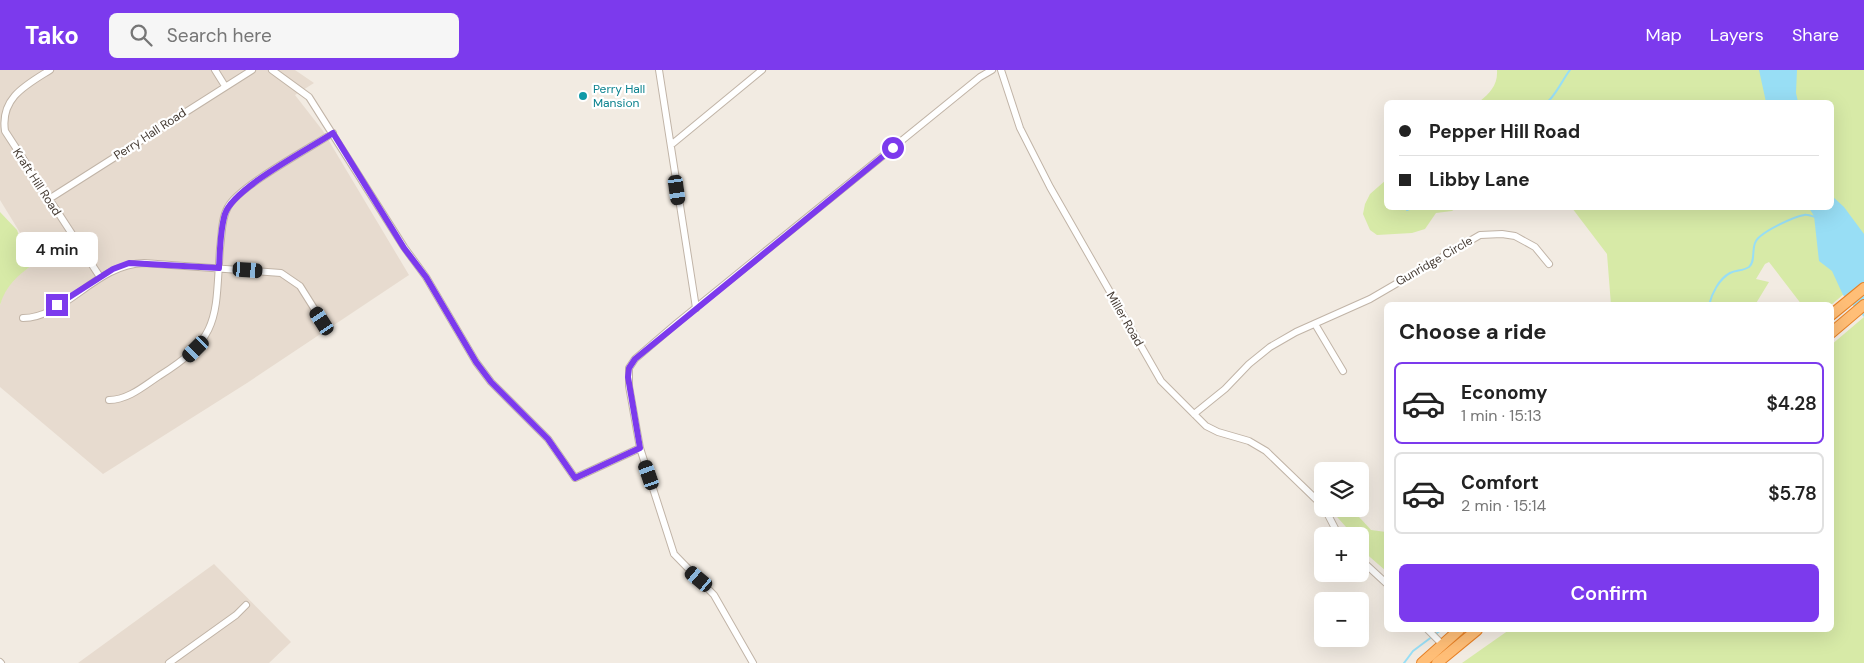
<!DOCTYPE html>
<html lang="en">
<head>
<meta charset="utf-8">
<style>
  :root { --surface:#fff; --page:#f6f6f6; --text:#222; --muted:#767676; --line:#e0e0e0; --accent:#7c3aed }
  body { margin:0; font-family:"DM Sans",sans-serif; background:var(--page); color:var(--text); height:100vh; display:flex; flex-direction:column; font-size:19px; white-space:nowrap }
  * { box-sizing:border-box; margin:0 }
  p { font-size:16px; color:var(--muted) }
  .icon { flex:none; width:28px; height:28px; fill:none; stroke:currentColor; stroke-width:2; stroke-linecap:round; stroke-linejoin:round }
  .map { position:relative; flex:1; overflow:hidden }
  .panel { position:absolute; left:1384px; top:232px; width:450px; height:330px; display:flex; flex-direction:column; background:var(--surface); border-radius:8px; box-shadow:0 5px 20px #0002 }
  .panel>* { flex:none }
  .guide { position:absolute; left:1384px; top:30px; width:450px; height:110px; border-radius:8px; box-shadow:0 5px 20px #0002; display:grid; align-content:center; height:110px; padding:0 15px; background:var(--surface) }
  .buttons { position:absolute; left:1314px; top:392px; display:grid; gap:10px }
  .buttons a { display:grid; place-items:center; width:55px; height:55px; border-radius:8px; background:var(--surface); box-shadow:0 5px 20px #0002; font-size:25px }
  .end { position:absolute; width:22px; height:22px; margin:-11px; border:6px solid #7c3aed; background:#fff; box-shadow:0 0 0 2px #fff }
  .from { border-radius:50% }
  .bubble { position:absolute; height:35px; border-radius:8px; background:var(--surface); box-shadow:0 5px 20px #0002; font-size:16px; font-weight:600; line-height:35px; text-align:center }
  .car { position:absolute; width:15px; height:30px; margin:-15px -8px; border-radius:6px; box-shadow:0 0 4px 1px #0007; background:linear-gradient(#222 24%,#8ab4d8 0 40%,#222 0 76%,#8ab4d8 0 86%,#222 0) }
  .guide b { display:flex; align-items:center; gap:18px; height:48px; font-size:19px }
  .guide b+b { border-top:1px solid var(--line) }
  .guide i { width:12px; height:12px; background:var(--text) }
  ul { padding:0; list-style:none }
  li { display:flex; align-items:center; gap:15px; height:82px; margin:0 10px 8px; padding:0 5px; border:2px solid var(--line); border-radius:8px }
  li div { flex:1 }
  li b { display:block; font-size:19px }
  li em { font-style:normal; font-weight:600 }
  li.on { border-color:var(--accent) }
  li>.icon { width:45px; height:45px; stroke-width:1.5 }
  h2 { padding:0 15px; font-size:22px; line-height:60px }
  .action { display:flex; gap:10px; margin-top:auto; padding:10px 15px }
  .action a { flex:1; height:58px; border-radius:8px; background:var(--accent); color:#fff; font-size:20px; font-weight:600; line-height:58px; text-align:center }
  header { display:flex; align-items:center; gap:30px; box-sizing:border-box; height:70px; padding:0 25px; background:var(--accent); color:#fff }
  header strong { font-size:24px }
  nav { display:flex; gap:28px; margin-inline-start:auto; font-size:18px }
  .search { width:350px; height:45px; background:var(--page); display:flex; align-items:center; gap:12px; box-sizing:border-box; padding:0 18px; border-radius:8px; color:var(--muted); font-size:19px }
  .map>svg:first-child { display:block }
  .residential { fill:#e7dbcf }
  .green { fill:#d7eaa7 }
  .water { fill:#98def5 }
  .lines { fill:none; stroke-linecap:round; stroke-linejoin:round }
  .stream { stroke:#98def5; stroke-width:2 }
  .minor-casing { stroke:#c1b4a7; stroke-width:8 }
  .trunk-casing { stroke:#e78126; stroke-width:12 }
  .minor { stroke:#fff; stroke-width:6 }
  .trunk { stroke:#ffbe77; stroke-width:10 }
  .route { stroke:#7c3aed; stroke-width:6 }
  .culture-dot { fill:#0f9aa8; stroke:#fff; stroke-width:2 }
  .labels { text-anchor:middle; stroke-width:4.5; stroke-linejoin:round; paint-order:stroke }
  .culture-label { font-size:12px; fill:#0d838f; stroke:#fff; text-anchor:start }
  .street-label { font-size:12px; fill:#443a32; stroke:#fff }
</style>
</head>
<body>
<header>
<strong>Tako</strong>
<div class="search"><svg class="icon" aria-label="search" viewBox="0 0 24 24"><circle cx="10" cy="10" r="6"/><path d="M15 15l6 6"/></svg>Search here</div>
<nav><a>Map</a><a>Layers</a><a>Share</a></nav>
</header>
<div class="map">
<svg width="1864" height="593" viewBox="0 0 1864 593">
  <rect width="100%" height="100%" fill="#f2ebe2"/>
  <path class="residential" d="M0,0H295L314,13L295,25L323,61L409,205L247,313L103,404L0,317V235L3,223L17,205L38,192L0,130Z
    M214,494L291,572L269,593H78Z"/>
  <path class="green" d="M1497,0H1864V207L1831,235H1802L1769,192L1765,194L1756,209L1769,212L1755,235H1611L1607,184L1572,138H1831V32H1479C1490,23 1498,15 1497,0Z
    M1386,110V138H1456L1452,141L1436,143L1425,159L1412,163L1377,165L1370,160L1363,144L1365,134L1370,124Z
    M0,142L17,160L22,174L34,194C18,205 6,215 0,235Z
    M1864,247V593H1462L1509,560H1831V275Z
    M1330,439C1354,439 1355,442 1371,460L1386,462V501L1363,481L1366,478L1360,472V466H1354Z"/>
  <path class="water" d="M1759,0H1797L1796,23L1798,32H1766Z
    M1831,125L1844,137L1864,164V247L1843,225L1832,201L1819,191L1814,146L1809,138H1831Z"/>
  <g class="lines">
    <path class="stream" d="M1547,32C1554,28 1563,9 1570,0
      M1407,140L1411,138
      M1709,235C1712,223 1719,209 1730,203C1736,200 1743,201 1749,197C1756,191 1751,179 1756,171C1761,162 1793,147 1804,145C1807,144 1812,146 1815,147
      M1404,593L1413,581L1441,560"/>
    <g class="minor-casing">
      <path id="minor" d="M50,0C26,15 0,28 5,61L100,207
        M215,0L225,16
        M272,0L309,27L404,177L426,207L476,292L491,312L548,369L575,408L640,378
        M659,0L696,238
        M1001,0L1020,58L1050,117L1161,311L1206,356L1218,362L1249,371L1266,381L1322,435
        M671,75L762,0
        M49,129L252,0
        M23,248C65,248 96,194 144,193L281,203L300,216L322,251
        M1315,254L1343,301
        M109,330C128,330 144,316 159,306C222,267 215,246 220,178C222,165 221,149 228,137C239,116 310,78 333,63
        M1194,344L1225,319L1249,294L1270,277L1296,262L1370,229L1480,165L1502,164L1515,166L1535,177L1549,194
        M1325,439L1339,466
        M1360,489L1386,513
        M1428,560L1443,575
        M0,592L1,593
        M169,593L236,545L246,535
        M753,593L714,525L674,484L640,378L629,316V298L635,289L677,253L980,7L992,0"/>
    </g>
    <g class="trunk-casing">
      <path id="trunk" d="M1831,245L1864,218
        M1831,263L1864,235
        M1422,593L1459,560
        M1437,593L1477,560"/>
    </g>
    <use href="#minor" class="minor"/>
    <use href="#trunk" class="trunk"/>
  </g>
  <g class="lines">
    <path class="route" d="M57,235L113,199L129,193L219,198C220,180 220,160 225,144C233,118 309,79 333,63L404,178L426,207L476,292L491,312L548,369L575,408L640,378L628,307L629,298L635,289L893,78"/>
  </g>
  <circle class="culture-dot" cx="583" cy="26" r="5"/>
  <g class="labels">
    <g class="culture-label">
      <text x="593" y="23">Perry Hall<tspan x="593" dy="14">Mansion</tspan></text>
    </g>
    <g class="street-label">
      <text transform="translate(150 64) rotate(-33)" y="4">Perry Hall Road</text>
      <text transform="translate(37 112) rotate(57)" y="4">Kraft Hill Road</text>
      <text transform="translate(1434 191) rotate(-30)" y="4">Gunridge Circle</text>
      <text transform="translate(1125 249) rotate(60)" y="4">Miller Road</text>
    </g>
  </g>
</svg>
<div class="buttons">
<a><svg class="icon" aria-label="layers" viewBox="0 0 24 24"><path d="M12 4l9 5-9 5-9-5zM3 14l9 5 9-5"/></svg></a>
<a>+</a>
<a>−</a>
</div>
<i class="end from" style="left:893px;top:78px"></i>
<i class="end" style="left:57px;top:235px"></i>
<div class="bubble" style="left:16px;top:162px;width:82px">4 min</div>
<i class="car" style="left:677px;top:120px;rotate:172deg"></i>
<i class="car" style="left:248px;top:200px;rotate:94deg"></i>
<i class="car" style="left:322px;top:251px;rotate:327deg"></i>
<i class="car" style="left:196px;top:279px;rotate:225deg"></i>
<i class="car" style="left:649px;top:405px;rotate:341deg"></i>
<i class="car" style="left:699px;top:509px;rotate:310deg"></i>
<div class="guide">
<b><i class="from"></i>Pepper Hill Road</b>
<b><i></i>Libby Lane</b>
</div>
<section class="panel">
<h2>Choose a ride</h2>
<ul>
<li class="on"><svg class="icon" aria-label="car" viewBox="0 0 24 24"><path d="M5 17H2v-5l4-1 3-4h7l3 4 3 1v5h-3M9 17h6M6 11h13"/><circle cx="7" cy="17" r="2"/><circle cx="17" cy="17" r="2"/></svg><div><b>Economy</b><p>1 min · 15:13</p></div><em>$4.28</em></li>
<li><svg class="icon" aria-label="car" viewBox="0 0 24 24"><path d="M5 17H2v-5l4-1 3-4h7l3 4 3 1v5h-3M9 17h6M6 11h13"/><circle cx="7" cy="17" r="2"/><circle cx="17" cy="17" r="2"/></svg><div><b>Comfort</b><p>2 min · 15:14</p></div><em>$5.78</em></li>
</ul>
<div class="action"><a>Confirm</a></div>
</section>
</div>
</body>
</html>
